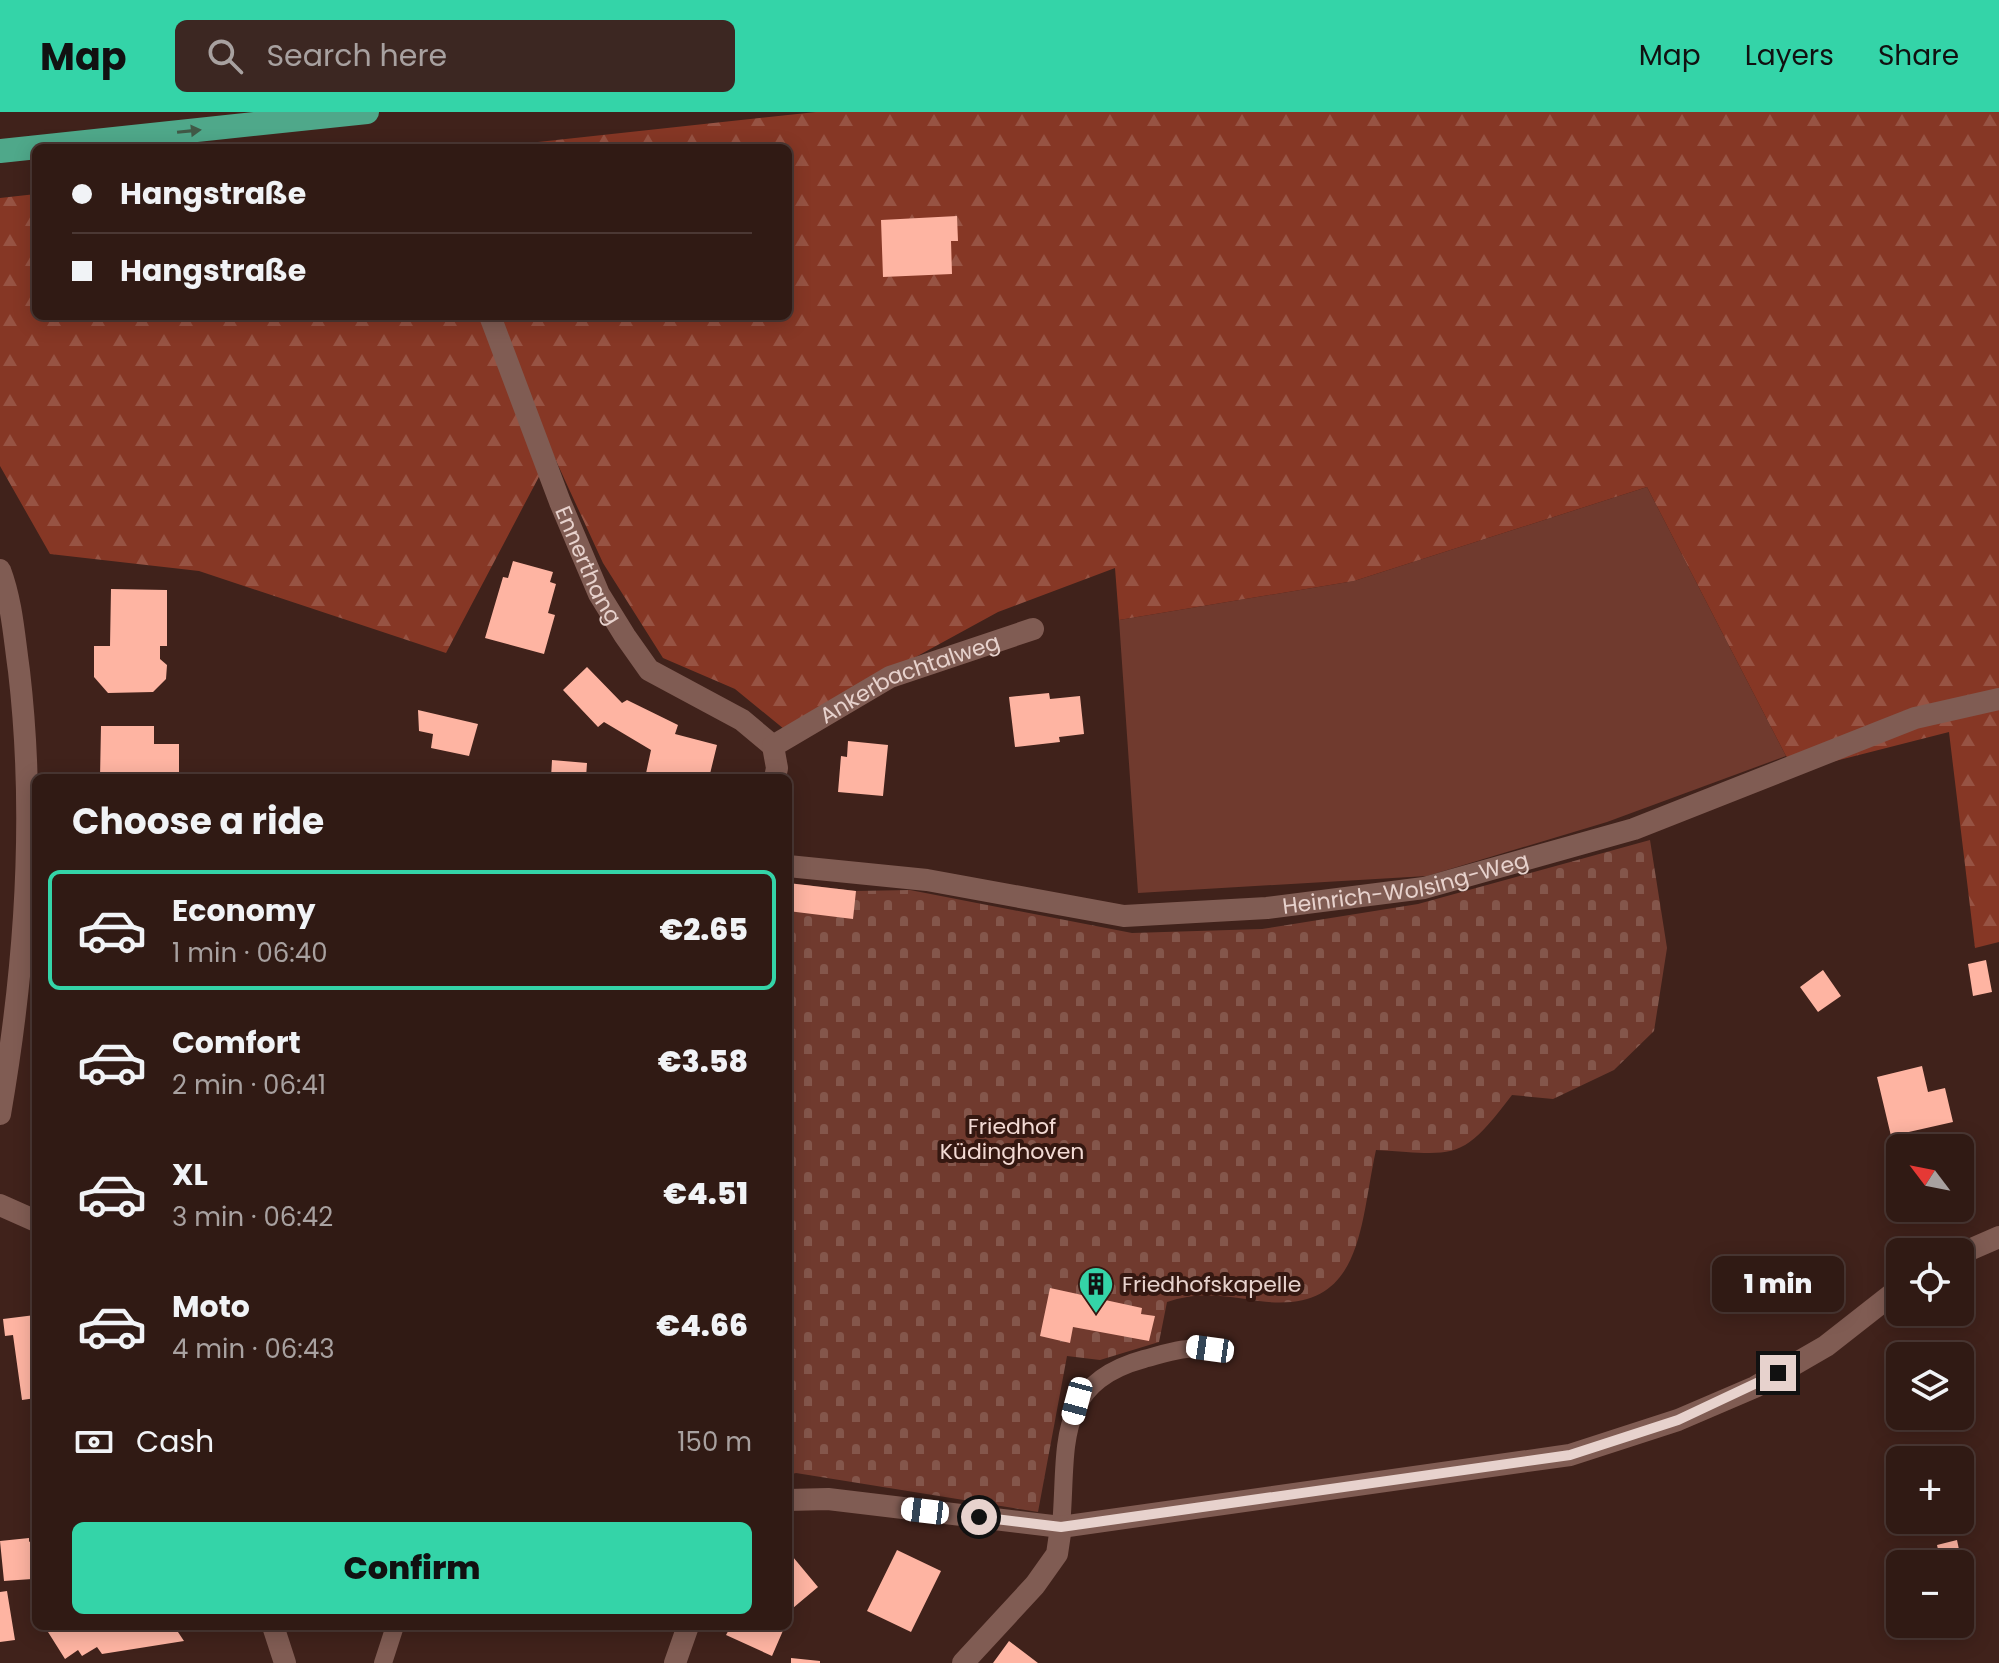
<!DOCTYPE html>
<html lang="en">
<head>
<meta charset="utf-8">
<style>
  :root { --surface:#301a14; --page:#3c2722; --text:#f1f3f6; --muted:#a8a1a0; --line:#4b3834; --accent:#34d4a8 }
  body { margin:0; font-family:Poppins,sans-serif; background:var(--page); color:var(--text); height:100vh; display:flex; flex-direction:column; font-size:30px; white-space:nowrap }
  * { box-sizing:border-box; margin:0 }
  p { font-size:26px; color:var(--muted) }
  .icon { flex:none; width:44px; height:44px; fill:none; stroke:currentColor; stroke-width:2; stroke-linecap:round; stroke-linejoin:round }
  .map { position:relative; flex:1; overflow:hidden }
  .panel { position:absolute; left:32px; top:662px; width:760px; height:856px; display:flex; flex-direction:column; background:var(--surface); border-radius:12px; box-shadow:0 4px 20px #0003,0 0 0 2px var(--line) }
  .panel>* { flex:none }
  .top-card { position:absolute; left:32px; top:32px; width:760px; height:176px; border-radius:12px; box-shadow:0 4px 20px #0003,0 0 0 2px var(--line); display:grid; align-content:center; height:176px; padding:0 40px; background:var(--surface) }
  .needle { width:52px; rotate:302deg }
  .fabs { position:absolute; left:1886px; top:1022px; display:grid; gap:16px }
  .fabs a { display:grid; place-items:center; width:88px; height:88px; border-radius:12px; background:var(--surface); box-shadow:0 4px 20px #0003,0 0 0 2px var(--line); font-size:40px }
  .end { position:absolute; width:36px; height:36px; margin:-18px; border:10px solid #e7d2cd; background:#111; box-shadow:0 0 0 4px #111 }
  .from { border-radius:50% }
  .bubble { position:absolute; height:56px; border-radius:12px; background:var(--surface); box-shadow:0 4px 20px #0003,0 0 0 2px var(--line); font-size:26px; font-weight:800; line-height:56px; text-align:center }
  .car { position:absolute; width:24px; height:48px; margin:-24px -12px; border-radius:10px; box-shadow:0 0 6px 2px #0007; background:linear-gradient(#fff 24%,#345 0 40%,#fff 0 76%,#345 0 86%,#fff 0) }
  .top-card b { display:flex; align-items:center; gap:28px; height:76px; font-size:30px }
  .top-card b+b { border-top:2px solid var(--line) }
  .top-card i { width:20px; height:20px; background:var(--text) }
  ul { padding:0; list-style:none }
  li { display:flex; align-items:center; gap:24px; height:120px; margin:0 16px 12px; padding:0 24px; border:4px solid transparent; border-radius:12px }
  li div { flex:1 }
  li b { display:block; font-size:30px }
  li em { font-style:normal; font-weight:800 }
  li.selected { border-color:var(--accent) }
  li>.icon { width:72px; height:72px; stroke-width:1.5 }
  h2 { padding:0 40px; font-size:36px; line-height:96px }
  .pay { display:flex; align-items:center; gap:20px; height:88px; padding:0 40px; font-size:30px }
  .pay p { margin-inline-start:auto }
  .cta { display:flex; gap:16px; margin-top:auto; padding:16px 40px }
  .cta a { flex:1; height:92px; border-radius:12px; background:var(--accent); color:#111; font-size:32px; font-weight:800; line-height:92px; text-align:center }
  header { display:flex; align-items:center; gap:48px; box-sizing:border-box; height:112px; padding:0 40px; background:var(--accent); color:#111 }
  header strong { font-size:38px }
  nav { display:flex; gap:44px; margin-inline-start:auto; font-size:28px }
  .search { width:560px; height:72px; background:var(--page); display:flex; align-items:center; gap:20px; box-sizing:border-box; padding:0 28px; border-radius:12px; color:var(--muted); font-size:30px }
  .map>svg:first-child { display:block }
  .green { fill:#703a2e }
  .forest { fill:url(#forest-firs) }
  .cemetery { fill:url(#cemetery-stones) }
  .building { fill:#feb4a2 }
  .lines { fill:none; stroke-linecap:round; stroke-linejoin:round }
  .service { stroke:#805c53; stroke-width:18 }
  .minor { stroke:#805c53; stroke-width:22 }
  .motorway { stroke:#4fa88a; stroke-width:24 }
  .oneway { fill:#415947 }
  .route { stroke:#e7d2cd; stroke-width:10 }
  .labels { text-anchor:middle; stroke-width:8; stroke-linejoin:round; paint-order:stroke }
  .street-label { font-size:22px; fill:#e7d2cd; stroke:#351811 }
  .park-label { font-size:22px; fill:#f3dad4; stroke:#351811 }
  .poi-label { font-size:22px; fill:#e7d2cd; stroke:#351811; text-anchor:start }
</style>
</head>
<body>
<header>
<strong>Map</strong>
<div class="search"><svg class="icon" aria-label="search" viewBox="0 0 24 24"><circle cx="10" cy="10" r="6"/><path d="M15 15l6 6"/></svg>Search here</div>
<nav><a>Map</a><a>Layers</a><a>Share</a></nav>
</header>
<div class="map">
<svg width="1999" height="1551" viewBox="0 0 1999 1551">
  <defs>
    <pattern id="forest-firs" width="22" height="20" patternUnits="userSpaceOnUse" patternTransform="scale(2)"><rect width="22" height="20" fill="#863725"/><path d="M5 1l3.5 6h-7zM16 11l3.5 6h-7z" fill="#975343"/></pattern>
    <pattern id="cemetery-stones" width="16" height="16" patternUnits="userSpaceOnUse" patternTransform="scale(2)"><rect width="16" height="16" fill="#703a2e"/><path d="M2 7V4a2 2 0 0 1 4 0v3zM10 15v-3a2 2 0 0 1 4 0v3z" fill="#84564b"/></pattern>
  </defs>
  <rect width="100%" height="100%" fill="#40221b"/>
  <path class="green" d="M1647,375L1786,644L1607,710L1427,764L1138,781L1119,508L1354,469Z"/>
  <path class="forest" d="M816,0H1999V830L1975,836L1949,620L1800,658L1786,644L1647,375L1354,469L1119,508L1115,456L998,500L784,617L735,577L663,546L603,451L552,340L446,541L199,459L50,442L0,354V86L36,82V204H788V36H482Z"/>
  <path class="cemetery" d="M1650,728L1667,836L1654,919L1614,958L1553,987L1512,983C1461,1050 1457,1043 1376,1038C1359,1115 1364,1203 1259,1189C1228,1184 1197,1179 1167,1190L1159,1230L1100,1248L1067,1244L1038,1400L796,1361L788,1363V771L856,779L910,778L1132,821L1262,817L1418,792Z"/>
  <path class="building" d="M957,104L958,129H951L952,162L883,165L881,108Z
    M513,449L553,460L550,470L556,472L548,501L555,503L544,542L485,526L503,465L508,466Z
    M111,477L167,478V534H160V547L167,553L166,567L153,580L108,581L94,565V534H110Z
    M587,555L622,591L627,588L678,613L675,622L717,633L709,666H645L651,638L604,610L598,615L563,578Z
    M1049,581L1050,587L1080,584L1084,622L1059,625L1060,630L1015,635L1009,585Z
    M418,598L478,612L469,644L431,636L433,622L419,619Z
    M101,614H154V632H179V665L100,666Z
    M848,629L888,633L883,684L838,680L841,644L847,645Z
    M552,648L587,651L586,666H551Z
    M788,771L856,779L853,807L788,799Z
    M1986,848L1992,880L1973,884L1968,852Z
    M1823,858L1841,884L1818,900L1800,875Z
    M1922,954L1928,980L1945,976L1953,1010L1891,1024L1877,965Z
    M1050,1176L1142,1196L1141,1202L1155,1204L1149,1229L1073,1215L1070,1231L1040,1224Z
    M35,1203L36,1286L22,1288L13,1223L5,1224L3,1207Z
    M36,1425V1445L30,1448L32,1467L4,1469L0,1429L29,1426V1430Z
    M1957,1428L1961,1447L1941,1451L1937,1433Z
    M897,1438L941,1459L911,1520L867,1499Z
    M788,1439L818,1475L793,1496L788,1508Z
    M7,1479L15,1528L0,1530V1480Z
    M57,1514H87L89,1517L94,1514H174L184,1529L102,1542L97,1535L82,1544L78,1538L65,1547L48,1520Z
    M731,1514H785L772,1544L726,1523Z
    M1009,1529L1038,1551H993Z
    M791,1546L820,1549V1551H791Z"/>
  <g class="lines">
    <path class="service" d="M1061,1415C1068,1337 1052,1272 1144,1247C1167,1241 1186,1234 1210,1237
      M383,1551L395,1514"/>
    <g class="minor">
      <path id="s1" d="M490,204L560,390L599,482L625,524L649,558L742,608L773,634"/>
      <path d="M0,458C12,490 14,524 19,559C36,705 25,858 0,1002"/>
      <path id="s2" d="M775,666L777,656L773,634L890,565L1033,517"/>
      <path id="s3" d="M788,754L927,768L1124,804L1267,796L1424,776L1634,717L1915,606L1999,587"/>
      <path d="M0,1093L36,1109"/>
      <path d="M1960,1142L1999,1125"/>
      <path d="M788,1388L828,1387L1061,1415L1570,1343L1678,1308L1755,1275L1826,1234L1900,1176"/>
      <path d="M273,1514L285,1551"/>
      <path d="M675,1551L688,1514"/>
      <path d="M963,1551L1035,1473L1057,1442L1061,1415"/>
    </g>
    <path class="motorway" d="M0,39L367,0"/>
  </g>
  <defs><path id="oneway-solid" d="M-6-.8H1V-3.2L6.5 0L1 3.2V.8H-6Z" transform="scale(2)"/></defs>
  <use class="oneway" href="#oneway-solid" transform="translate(189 19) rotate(-6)"/>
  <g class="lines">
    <path class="route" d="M979,1405L1061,1415L1570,1343L1678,1308L1778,1261"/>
  </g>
  <defs>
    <g id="building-pin" transform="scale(1.8)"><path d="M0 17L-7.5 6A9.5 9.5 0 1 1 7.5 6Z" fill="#34d4a8" stroke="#351811"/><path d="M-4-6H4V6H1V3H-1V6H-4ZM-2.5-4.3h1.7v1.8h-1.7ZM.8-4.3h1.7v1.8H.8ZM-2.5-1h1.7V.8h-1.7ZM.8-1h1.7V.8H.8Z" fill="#111"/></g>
  </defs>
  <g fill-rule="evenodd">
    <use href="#building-pin" x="1096" y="1172"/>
  </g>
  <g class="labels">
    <g class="street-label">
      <text dy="8" stroke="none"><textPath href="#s1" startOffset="268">Ennerthang</textPath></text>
      <text dy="8" stroke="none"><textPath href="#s2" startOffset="186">Ankerbachtalweg</textPath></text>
      <text dy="8" stroke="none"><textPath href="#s3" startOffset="624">Heinrich-Wolsing-Weg</textPath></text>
    </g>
    <g class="park-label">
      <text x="1012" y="1022">Friedhof<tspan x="1012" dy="25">Küdinghoven</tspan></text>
    </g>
    <g class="poi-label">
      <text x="1122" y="1180">Friedhofskapelle</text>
    </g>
  </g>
</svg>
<div class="fabs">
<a><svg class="needle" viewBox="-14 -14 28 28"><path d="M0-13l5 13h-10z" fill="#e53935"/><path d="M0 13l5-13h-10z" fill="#a8a1a0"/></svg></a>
<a><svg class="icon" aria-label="locate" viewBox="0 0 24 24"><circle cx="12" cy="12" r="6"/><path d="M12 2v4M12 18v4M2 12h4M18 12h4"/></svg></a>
<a><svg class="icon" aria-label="layers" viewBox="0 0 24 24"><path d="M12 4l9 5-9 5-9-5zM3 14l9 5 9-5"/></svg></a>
<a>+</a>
<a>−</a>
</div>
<i class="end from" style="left:979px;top:1405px"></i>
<i class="end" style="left:1778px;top:1261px"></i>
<div class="bubble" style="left:1712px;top:1144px;width:132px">1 min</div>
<i class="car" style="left:1210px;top:1237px;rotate:278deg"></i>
<i class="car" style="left:1077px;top:1289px;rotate:195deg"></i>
<i class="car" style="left:925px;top:1399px;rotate:277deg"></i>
<div class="top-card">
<b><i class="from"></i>Hangstraße</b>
<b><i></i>Hangstraße</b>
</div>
<section class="panel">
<h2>Choose a ride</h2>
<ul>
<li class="selected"><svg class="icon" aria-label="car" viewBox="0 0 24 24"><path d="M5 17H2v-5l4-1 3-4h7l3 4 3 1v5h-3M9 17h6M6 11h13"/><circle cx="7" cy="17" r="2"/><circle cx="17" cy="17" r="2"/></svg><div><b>Economy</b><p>1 min · 06:40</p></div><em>€2.65</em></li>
<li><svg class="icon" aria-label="car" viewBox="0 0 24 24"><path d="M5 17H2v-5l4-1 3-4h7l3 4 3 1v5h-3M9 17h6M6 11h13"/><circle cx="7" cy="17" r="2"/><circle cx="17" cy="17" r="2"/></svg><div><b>Comfort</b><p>2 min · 06:41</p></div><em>€3.58</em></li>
<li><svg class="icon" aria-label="car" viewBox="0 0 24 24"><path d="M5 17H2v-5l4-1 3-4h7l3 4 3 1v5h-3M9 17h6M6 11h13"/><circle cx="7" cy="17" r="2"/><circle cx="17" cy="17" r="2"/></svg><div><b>XL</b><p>3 min · 06:42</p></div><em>€4.51</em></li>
<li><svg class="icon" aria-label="car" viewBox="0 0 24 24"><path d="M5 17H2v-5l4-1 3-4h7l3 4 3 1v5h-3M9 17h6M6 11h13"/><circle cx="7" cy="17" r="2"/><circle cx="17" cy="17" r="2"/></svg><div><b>Moto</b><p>4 min · 06:43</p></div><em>€4.66</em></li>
</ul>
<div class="pay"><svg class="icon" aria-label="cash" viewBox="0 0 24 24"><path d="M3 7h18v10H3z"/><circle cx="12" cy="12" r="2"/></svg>Cash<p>150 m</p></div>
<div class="cta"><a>Confirm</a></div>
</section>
</div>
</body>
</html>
